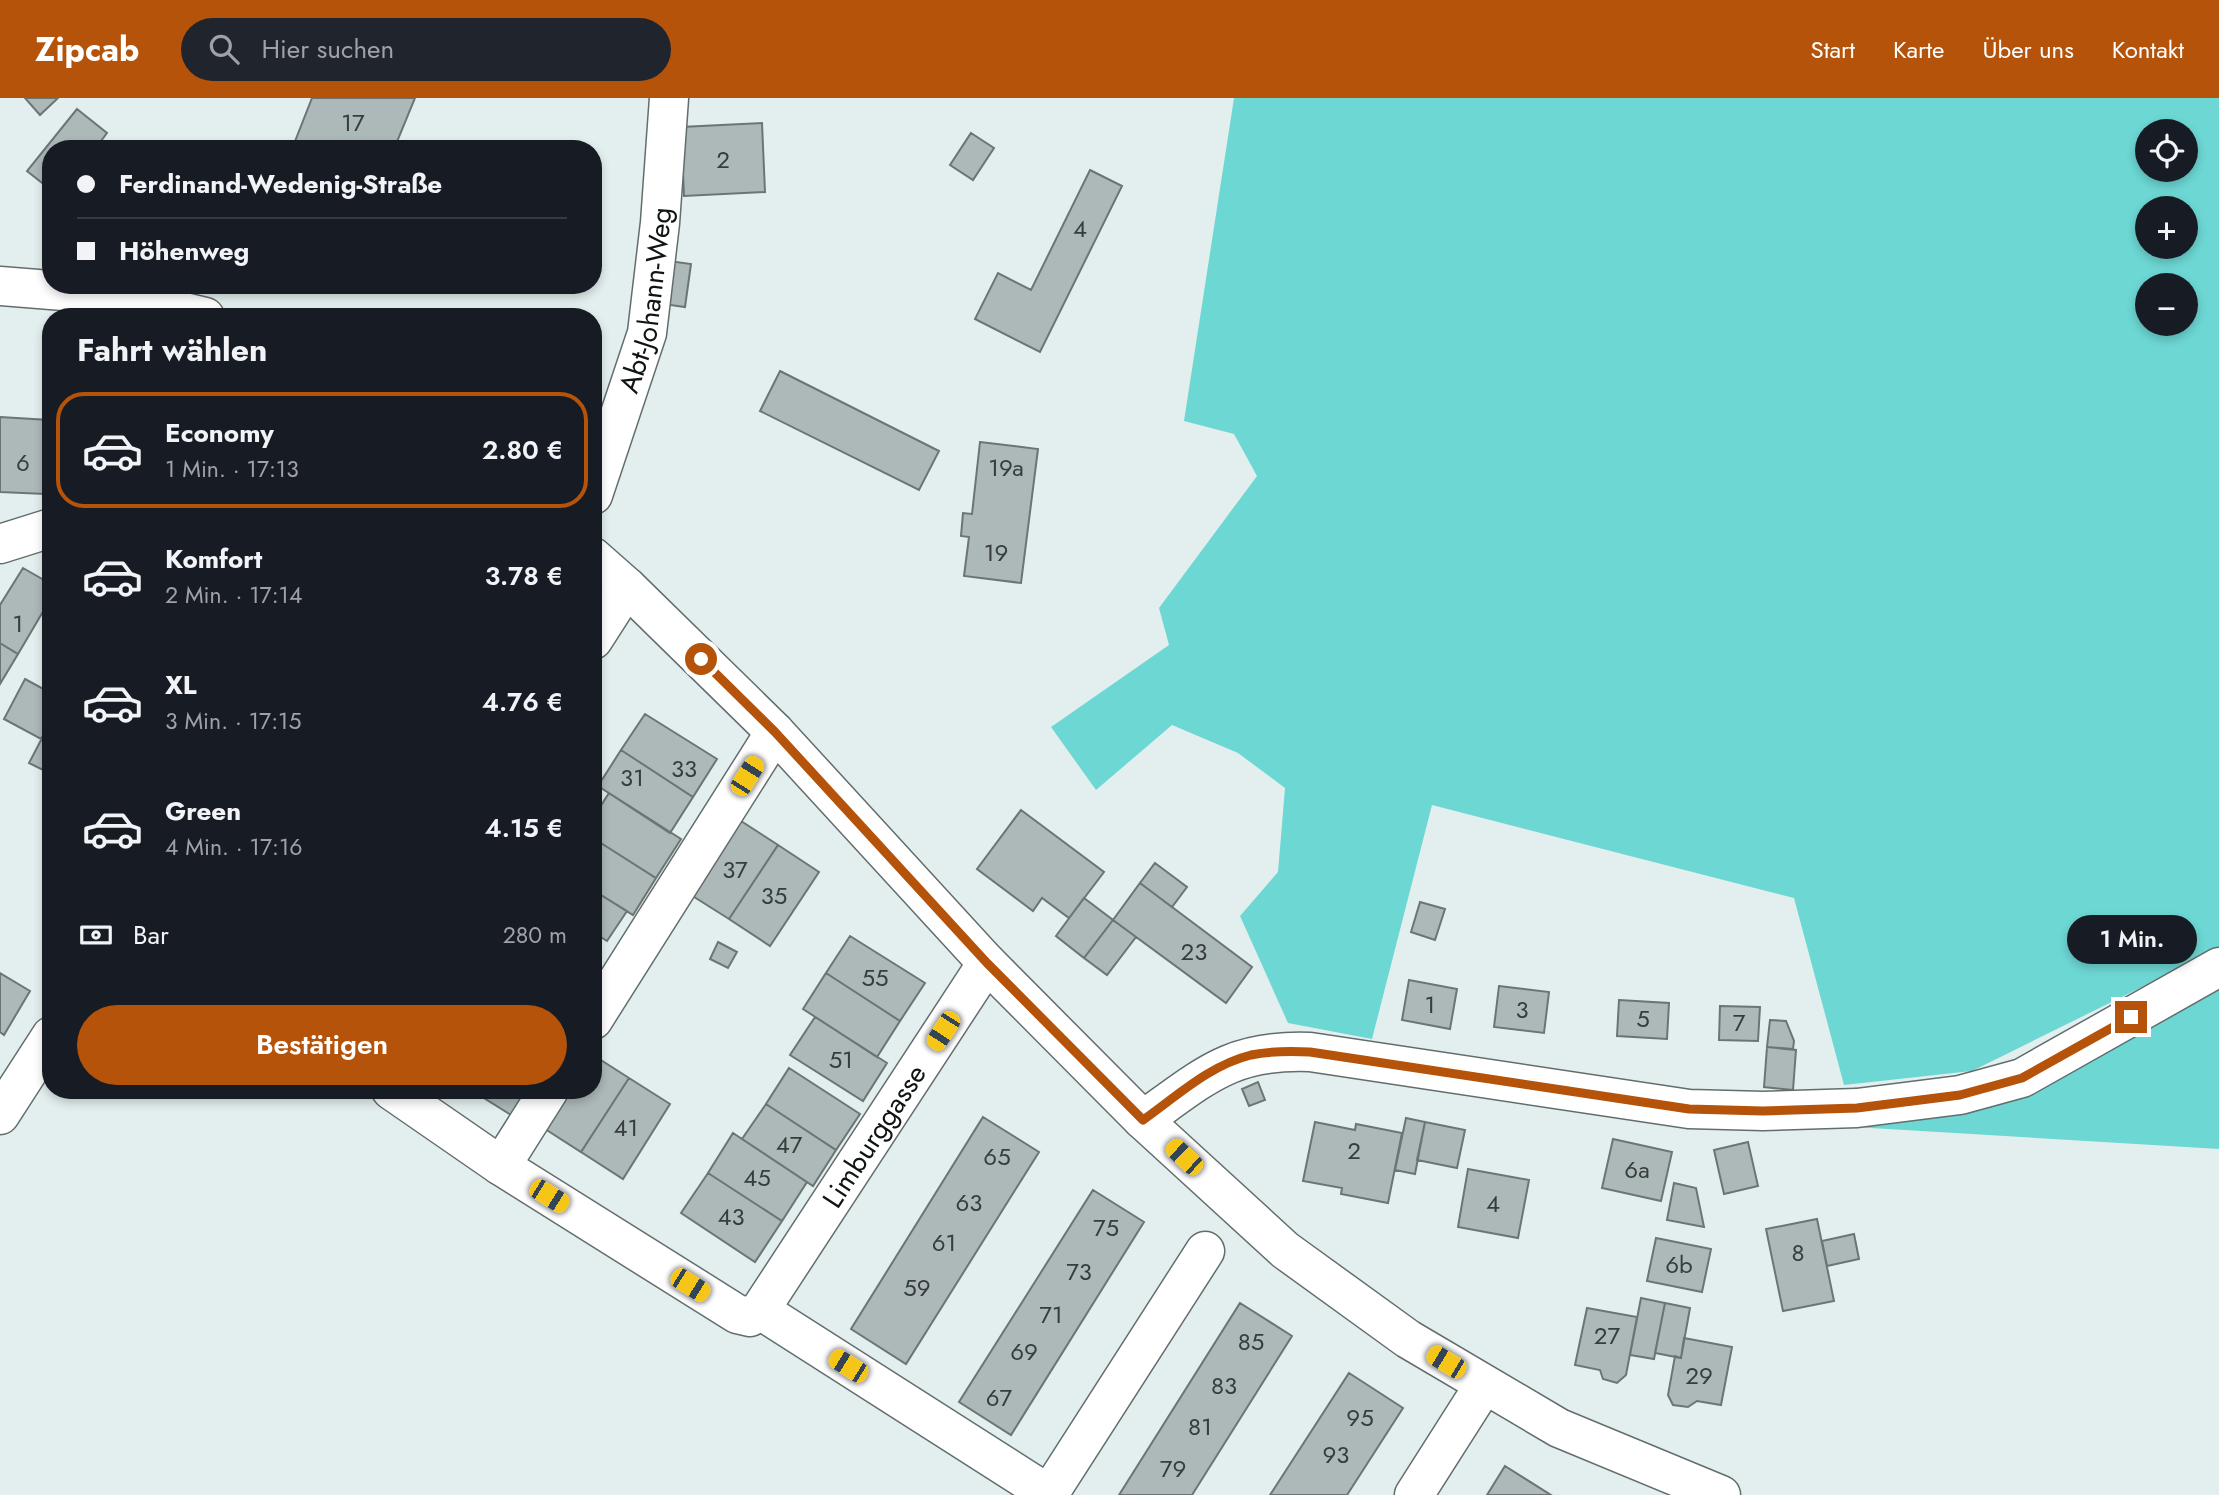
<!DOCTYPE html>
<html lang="de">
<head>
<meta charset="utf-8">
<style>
  :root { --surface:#171b24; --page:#20242c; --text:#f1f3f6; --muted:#9ea1a6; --line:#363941; --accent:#b45309 }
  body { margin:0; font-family:Jost,sans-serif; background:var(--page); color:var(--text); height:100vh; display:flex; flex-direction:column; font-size:26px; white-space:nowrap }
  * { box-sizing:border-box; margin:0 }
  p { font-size:23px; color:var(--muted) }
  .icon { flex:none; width:38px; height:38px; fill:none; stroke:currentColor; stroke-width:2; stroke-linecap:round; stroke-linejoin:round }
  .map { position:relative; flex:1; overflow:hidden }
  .details { position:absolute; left:42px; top:210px; width:560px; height:791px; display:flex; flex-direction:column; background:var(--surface); border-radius:28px; box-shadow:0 4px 10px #0003 }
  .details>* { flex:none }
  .banner { position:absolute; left:42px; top:42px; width:560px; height:154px; border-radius:28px; box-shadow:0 4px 10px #0003; display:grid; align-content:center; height:154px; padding:0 35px; background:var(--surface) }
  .buttons { position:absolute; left:2135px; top:21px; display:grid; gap:14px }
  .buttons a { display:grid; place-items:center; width:63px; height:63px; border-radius:50%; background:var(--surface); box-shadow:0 4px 10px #0003; font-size:35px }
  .end { position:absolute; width:32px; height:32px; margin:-16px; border:9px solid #b45309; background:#fff; box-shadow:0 0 0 4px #fff }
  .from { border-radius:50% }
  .bubble { position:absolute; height:49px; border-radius:24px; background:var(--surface); box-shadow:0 4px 10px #0003; font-size:23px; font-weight:600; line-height:49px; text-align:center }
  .car { position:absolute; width:21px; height:42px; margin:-21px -10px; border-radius:9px; box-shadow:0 0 5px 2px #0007; background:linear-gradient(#f5c518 24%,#345 0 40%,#f5c518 0 76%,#345 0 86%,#f5c518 0) }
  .banner b { display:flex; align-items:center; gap:24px; height:66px; font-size:26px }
  .banner b+b { border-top:2px solid var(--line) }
  .banner i { width:18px; height:18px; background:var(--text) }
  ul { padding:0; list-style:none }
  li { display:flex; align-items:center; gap:21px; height:116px; margin:0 14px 10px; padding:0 21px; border:4px solid transparent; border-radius:28px }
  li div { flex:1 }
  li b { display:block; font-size:26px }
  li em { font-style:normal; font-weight:600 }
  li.active { border-color:var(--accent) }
  li>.icon { width:63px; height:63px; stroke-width:1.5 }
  h2 { padding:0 35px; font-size:32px; line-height:84px }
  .pay { display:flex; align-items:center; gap:18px; height:77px; padding:0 35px; font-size:26px }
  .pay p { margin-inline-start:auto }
  .cta { display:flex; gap:14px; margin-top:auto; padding:14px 35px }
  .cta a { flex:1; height:80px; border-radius:42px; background:var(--accent); color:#fff; font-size:28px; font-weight:600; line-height:80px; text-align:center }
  header { display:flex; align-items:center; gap:42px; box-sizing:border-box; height:98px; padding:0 35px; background:var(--accent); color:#fff }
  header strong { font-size:33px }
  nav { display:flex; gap:38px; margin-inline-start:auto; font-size:24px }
  .search { width:490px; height:63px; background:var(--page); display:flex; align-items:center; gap:18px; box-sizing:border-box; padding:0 24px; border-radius:38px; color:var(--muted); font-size:26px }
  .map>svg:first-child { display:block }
  .green { fill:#6dd7d4; fill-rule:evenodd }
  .building { fill:#adb8b8; stroke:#6b7574; stroke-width:2 }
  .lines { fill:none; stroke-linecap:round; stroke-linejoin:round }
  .minor-casing { stroke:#636d6d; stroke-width:41 }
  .minor { stroke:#fff; stroke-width:38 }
  .route { stroke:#b45309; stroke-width:9 }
  .labels { text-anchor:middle; stroke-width:6; stroke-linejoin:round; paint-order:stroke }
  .number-label { font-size:24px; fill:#373d3d }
  .street-label { font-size:28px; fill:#101414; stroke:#fff }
</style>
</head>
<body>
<header>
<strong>Zipcab</strong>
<div class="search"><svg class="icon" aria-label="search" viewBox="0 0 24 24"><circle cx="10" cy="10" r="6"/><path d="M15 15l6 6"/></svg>Hier suchen</div>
<nav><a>Start</a><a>Karte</a><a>Über uns</a><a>Kontakt</a></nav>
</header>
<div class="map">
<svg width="2219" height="1397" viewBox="0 0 2219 1397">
  <rect width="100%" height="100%" fill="#e3efee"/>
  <path class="green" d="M1234,0H2219V851L1972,973L1844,987L1794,800L1432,707L1372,941L1288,925L1240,818L1278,774L1285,690L1238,655L1172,627L1096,692L1051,629L1169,547L1159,510L1257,378L1234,336L1184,323ZM2147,33H2186V72H2147ZM2147,110H2186V149H2147ZM2147,187H2186V226H2147Z
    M2219,886V1051L1821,1027L1987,1008Z"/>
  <path class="building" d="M25,0H58L40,17Z
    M312,0H415L394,51H292Z
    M77,11L107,35L95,51H51V92L27,73Z
    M762,25L765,94L684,98L681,29Z
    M971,35L994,50L973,82L950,67Z
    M1090,72L1122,88L1040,254L975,221L998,175L1031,192Z
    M669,163L691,166L685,209L663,206Z
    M780,273L939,353L919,392L760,313Z
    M0,319L49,322L45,396L0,394Z
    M48,343H51V387H46Z
    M980,344L1038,351L1021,485L964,478L969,439L961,438L963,415L972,416Z
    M23,470L51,486V500L18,556L0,545V507Z
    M0,545L18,556L0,586Z
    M25,581L51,595V623L41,641L4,621Z
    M645,616L717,661L693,699L621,652Z
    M51,623V676L29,665Z
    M621,652L693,699L670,735L598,688Z
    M609,695L681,741L656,780L593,740V720Z
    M1021,712L1104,774L1069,820L1042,800L1033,813L977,771Z
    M741,723L778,747L729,821L691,797Z
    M593,740L656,780L633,817L593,792Z
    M778,747L819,774L770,848L729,821Z
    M1155,765L1187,789L1172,809L1140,785Z
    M1140,785L1252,869L1226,905L1113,822Z
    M593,792L627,813L607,843L593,834Z
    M1084,800L1113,822L1084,860L1056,838Z
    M1420,804L1445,811L1435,842L1411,834Z
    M1113,822L1136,839L1107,877L1084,860Z
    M850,838L925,885L900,923L826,875Z
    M718,844L737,854L728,870L710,861Z
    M0,875L30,893L4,937L0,934Z
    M826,875L900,923L877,959L803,911Z
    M1409,882L1457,891L1450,931L1402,922Z
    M1499,888L1549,894L1544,935L1494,929Z
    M1619,902L1669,905L1667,941L1617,938Z
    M1720,908L1760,909L1758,943L1719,942Z
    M815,919L887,965L863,1003L790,957Z
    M1770,922L1786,923L1794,943L1793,951L1767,949Z
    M1767,949L1796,952L1793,992L1764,989Z
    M593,957L629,980L581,1054L542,1029L566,992H593Z
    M789,970L860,1016L836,1052L766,1006Z
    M629,980L670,1006L623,1081L581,1054Z
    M1258,984L1265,1002L1249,1008L1242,991Z
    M471,992H526L511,1017Z
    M766,1006L836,1052L813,1088L742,1041Z
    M983,1019L1039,1054L906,1266L851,1231Z
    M1406,1020L1425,1024L1415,1076L1395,1072Z
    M1315,1024L1355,1032L1356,1026L1402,1035L1388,1105L1341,1096L1342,1090L1303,1083Z
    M1425,1024L1465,1032L1457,1070L1417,1062Z
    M733,1035L807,1084L782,1123L708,1075Z
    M1613,1041L1672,1054L1661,1103L1602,1090Z
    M1748,1044L1758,1088L1724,1096L1714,1052Z
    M1468,1071L1529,1082L1518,1140L1458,1129Z
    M708,1075L782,1123L755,1164L681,1115Z
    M1674,1085L1696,1090L1704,1129L1667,1122Z
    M1093,1092L1144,1124L1011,1337L959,1304Z
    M1817,1121L1834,1203L1783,1213L1766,1131Z
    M1854,1136L1859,1161L1827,1168L1822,1143Z
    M1656,1140L1711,1151L1702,1194L1647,1183Z
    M1641,1200L1665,1205L1654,1261L1630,1257Z
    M1240,1205L1292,1238L1192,1397H1119Z
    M1665,1205L1690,1210L1681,1260L1655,1255Z
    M1587,1210L1637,1219L1626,1277L1617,1285L1603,1281L1600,1272L1575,1267Z
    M1684,1240L1732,1249L1721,1307L1697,1303L1688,1309L1673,1307L1668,1297L1675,1258L1681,1260Z
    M1349,1275L1403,1310L1347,1397H1270Z
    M1505,1368L1551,1397H1487Z"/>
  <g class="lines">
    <g class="minor-casing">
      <g id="minor">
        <path d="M0,188L113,197L205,219"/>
        <path id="s1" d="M593,397L647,235L660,125L669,0"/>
        <path d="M0,446L51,430"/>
        <path d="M593,459L627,489L775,634L987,865L1143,1022L1285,1152L1408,1241L1559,1330L1721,1397"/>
        <path d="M593,542L627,489"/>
        <path d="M593,922L775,634"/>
        <path id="s2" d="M391,992L501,1068L737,1216L750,1219L760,1212L987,865"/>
        <path d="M0,1017L51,938"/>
        <path d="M1143,1022C1205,978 1231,951 1310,954L1689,1011L1763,1013L1857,1010L1960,997L2022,980L2219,869"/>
        <path d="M501,1068L549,992"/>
        <path d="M760,1212L1050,1397"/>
        <path d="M1049,1396L1205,1153"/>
        <path d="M1414,1397L1484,1287"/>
      </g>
    </g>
    <use href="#minor" class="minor"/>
  </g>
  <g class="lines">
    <path class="route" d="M701,561L775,634L987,865L1143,1022C1177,998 1210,967 1251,957C1270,953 1290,953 1310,954L1689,1011L1763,1013L1857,1010L1960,997L2022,980L2131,919"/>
  </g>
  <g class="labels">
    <g class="number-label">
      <text x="353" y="33">17</text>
      <text x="723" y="70">2</text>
      <text x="1080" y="139">4</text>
      <text x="23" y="373">6</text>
      <text x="1006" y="378">19a</text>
      <text x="996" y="463">19</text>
      <text x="18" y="534">1</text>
      <text x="684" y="679">33</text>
      <text x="632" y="688">31</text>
      <text x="735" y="780">37</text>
      <text x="774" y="806">35</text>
      <text x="1194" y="862">23</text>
      <text x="875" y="888">55</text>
      <text x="1430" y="915">1</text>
      <text x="1522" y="920">3</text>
      <text x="1643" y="929">5</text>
      <text x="1739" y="933">7</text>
      <text x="841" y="970">51</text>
      <text x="626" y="1038">41</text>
      <text x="789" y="1055">47</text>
      <text x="1354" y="1061">2</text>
      <text x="997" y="1067">65</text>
      <text x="1637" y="1080">6a</text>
      <text x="757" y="1088">45</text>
      <text x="969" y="1113">63</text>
      <text x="1493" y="1114">4</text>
      <text x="731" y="1127">43</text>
      <text x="1106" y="1138">75</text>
      <text x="944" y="1153">61</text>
      <text x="1798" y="1163">8</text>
      <text x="1679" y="1175">6b</text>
      <text x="1079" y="1182">73</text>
      <text x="917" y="1198">59</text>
      <text x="1051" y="1225">71</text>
      <text x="1607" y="1246">27</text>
      <text x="1251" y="1252">85</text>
      <text x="1024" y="1262">69</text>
      <text x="1699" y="1286">29</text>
      <text x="1224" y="1296">83</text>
      <text x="999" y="1308">67</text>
      <text x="1360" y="1328">95</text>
      <text x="1200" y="1337">81</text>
      <text x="1336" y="1365">93</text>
      <text x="1173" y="1379">79</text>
    </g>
    <g class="street-label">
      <text dy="10" stroke="none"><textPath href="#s1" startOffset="203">Abt-Johann-Weg</textPath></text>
      <text dy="10" stroke="none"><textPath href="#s2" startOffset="646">Limburggasse</textPath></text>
    </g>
  </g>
</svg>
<div class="buttons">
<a><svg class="icon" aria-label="locate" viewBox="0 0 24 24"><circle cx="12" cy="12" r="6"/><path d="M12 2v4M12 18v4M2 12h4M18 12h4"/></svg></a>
<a>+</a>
<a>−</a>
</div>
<i class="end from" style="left:701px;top:561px"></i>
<i class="end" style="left:2131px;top:919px"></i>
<div class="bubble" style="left:2067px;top:817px;width:130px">1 Min.</div>
<i class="car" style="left:747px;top:678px;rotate:32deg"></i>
<i class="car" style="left:943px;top:933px;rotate:213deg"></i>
<i class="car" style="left:1184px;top:1059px;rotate:313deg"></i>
<i class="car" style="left:549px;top:1098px;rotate:122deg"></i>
<i class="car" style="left:690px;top:1187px;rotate:122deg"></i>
<i class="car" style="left:1446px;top:1264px;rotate:301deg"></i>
<i class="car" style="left:848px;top:1268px;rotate:302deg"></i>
<div class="banner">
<b><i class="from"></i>Ferdinand-Wedenig-Straße</b>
<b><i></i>Höhenweg</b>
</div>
<section class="details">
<h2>Fahrt wählen</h2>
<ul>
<li class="active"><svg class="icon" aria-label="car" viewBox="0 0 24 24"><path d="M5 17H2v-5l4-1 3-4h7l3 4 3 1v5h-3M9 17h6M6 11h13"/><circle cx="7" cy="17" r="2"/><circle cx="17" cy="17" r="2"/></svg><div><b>Economy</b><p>1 Min. · 17:13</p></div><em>2.80 €</em></li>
<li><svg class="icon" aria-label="car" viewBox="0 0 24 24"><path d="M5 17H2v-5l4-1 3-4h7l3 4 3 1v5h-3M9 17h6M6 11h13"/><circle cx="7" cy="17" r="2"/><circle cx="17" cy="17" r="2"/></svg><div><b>Komfort</b><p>2 Min. · 17:14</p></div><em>3.78 €</em></li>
<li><svg class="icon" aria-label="car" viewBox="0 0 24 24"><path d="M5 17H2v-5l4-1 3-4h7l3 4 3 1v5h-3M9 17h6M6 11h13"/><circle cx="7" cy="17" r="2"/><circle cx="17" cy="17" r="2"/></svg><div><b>XL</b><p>3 Min. · 17:15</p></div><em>4.76 €</em></li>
<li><svg class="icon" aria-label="car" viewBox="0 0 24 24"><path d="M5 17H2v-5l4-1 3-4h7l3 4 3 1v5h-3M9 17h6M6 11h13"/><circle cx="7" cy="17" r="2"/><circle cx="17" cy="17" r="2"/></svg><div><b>Green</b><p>4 Min. · 17:16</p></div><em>4.15 €</em></li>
</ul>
<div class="pay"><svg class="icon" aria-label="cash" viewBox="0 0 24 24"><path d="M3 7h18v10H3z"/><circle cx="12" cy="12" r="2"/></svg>Bar<p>280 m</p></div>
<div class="cta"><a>Bestätigen</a></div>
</section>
</div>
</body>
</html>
